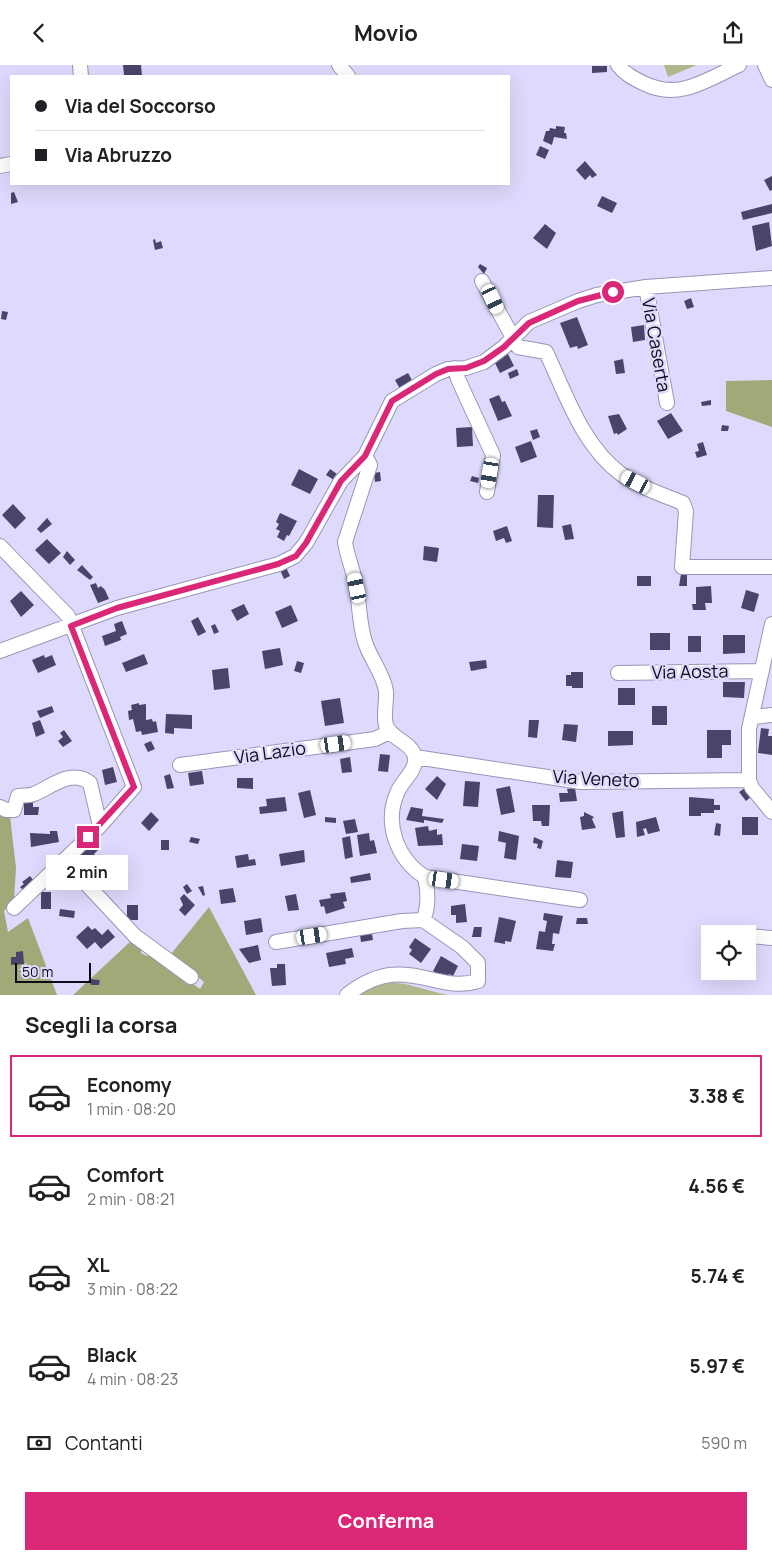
<!DOCTYPE html>
<html lang="it">
<head>
<meta charset="utf-8">
<style>
  :root { --surface:#fff; --page:#f6f6f6; --text:#202124; --muted:#757577; --line:#e0e0e0; --accent:#db2777 }
  body { margin:0; font-family:Manrope,sans-serif; background:var(--page); color:var(--text); height:100vh; display:flex; flex-direction:column; font-size:19px; white-space:nowrap }
  * { box-sizing:border-box; margin:0 }
  p { font-size:16px; color:var(--muted) }
  .icon { flex:none; width:28px; height:28px; fill:none; stroke:currentColor; stroke-width:2; stroke-linecap:round; stroke-linejoin:round }
  .map { position:relative; height:930px; overflow:hidden }
  .panel { display:flex; flex-direction:column; background:var(--surface); flex:1 }
  .panel>* { flex:none }
  .guide { position:absolute; left:10px; top:10px; width:500px; height:110px; border-radius:0px; box-shadow:0 5px 20px #0002; display:grid; align-content:center; height:110px; padding:0 25px; background:var(--surface) }
  .buttons { position:absolute; left:701px; top:860px; display:grid; gap:10px }
  .buttons a { display:grid; place-items:center; width:55px; height:55px; border-radius:0px; background:var(--surface); box-shadow:0 5px 20px #0002; font-size:25px }
  .scale { position:absolute; left:15px; bottom:12px; width:76px; box-sizing:border-box; padding-left:5px; border:2px solid #0b0a15; border-top:0; font-size:14px; line-height:18px; white-space:nowrap; color:#0b0a15; -webkit-text-stroke:4px #dedafd; paint-order:stroke }
  .end { position:absolute; width:22px; height:22px; margin:-11px; border:6px solid #db2777; background:#fff; box-shadow:0 0 0 2px #fff }
  .from { border-radius:50% }
  .bubble { position:absolute; height:35px; border-radius:0px; background:var(--surface); box-shadow:0 5px 20px #0002; font-size:16px; font-weight:700; line-height:35px; text-align:center }
  .car { position:absolute; width:15px; height:30px; margin:-15px -8px; border-radius:6px; box-shadow:0 0 4px 1px #0007; background:linear-gradient(#fff 24%,#345 0 40%,#fff 0 76%,#345 0 86%,#fff 0) }
  .guide b { display:flex; align-items:center; gap:18px; height:48px; font-size:19px }
  .guide b+b { border-top:1px solid var(--line) }
  .guide i { width:12px; height:12px; background:var(--text) }
  ul { padding:0; list-style:none }
  li { display:flex; align-items:center; gap:15px; height:82px; margin:0 10px 8px; padding:0 15px; border:2px solid transparent; border-radius:0px }
  li div { flex:1 }
  li b { display:block; font-size:19px }
  li em { font-style:normal; font-weight:700 }
  li.on { border-color:var(--accent) }
  li>.icon { width:45px; height:45px; stroke-width:1.5 }
  h2 { padding:0 25px; font-size:22px; line-height:60px }
  .pay { display:flex; align-items:center; gap:12px; height:55px; padding:0 25px; font-size:19px }
  .pay p { margin-inline-start:auto }
  .primary-button { display:flex; gap:10px; margin-top:auto; padding:10px 25px }
  .primary-button a { flex:1; height:58px; border-radius:0px; background:var(--accent); color:#fff; font-size:20px; font-weight:700; line-height:58px; text-align:center }
  header { display:flex; justify-content:space-between; align-items:center; height:65px; padding:0 25px; background:var(--surface); font-size:22px; font-weight:700 }
  .map>svg:first-child { display:block }
  .green { fill:#b1b78a }
  .forest { fill:#a2a979 }
  .building { fill:#4a446b }
  .lines { fill:none; stroke-linecap:round; stroke-linejoin:round }
  .minor-casing { stroke:#9995b5; stroke-width:16 }
  .minor { stroke:#fff; stroke-width:14 }
  .route { stroke:#db2777; stroke-width:6 }
  .labels { text-anchor:middle; stroke-width:5; stroke-linejoin:round; paint-order:stroke }
  .street-label { font-size:18px; fill:#0b0a15; stroke:#dedafd }
</style>
</head>
<body>
<header><svg class="icon" aria-label="back" viewBox="0 0 24 24"><path d="M15 5l-7 7 7 7"/></svg>Movio<svg class="icon" aria-label="share" viewBox="0 0 24 24"><path d="M12 15V3M7 8l5-5 5 5M5 13v7h14v-7"/></svg></header>
<div class="map">
<svg width="772" height="930" viewBox="0 0 772 930">
  <rect width="100%" height="100%" fill="#dedafd"/>
  <path class="green" d="M664,0H697L668,12Z
    M391,917L405,919L447,930H358L369,923Z"/>
  <path class="forest" d="M772,315V362L726,346V316Z
    M0,746L10,751L16,803L14,835L4,846L8,867L28,853L57,930H0Z
    M209,842L256,930H73L132,875L141,883V888L147,891L152,889L200,924L204,917L171,889Z"/>
  <path class="building" d="M123,0H141L142,11L124,10Z
    M592,1H607V7L592,8Z
    M556,61L565,62L564,68H566L567,74L554,72L552,80L543,76L546,66H549L550,63L556,64Z
    M540,81L549,85L545,94L536,90Z
    M585,96L597,110L592,113L590,110L585,115L576,105Z
    M772,111V125L770,126L764,115Z
    M14,127L18,137L11,139V128Z
    M602,131L617,138L612,148L597,141Z
    M772,139V148L743,155L741,147Z
    M769,157L772,181L756,186L752,161Z
    M545,159L556,168L547,184L533,173Z
    M155,174L156,178L161,176L163,183L155,185L153,175Z
    M480,199L487,203L484,209L478,202Z
    M691,233L694,242L687,244L684,236Z
    M2,246L8,247L6,255L1,254Z
    M577,252L588,280L578,284L577,281L570,283L560,258Z
    M644,260L645,275L633,277L631,262Z
    M508,289L514,301L500,308L494,296Z
    M623,294L625,308L616,309L614,296Z
    M517,304L519,310L510,314L508,308Z
    M408,308L413,317L400,324L395,315Z
    M499,330L502,337L505,336L512,351L498,356L489,334Z
    M711,335V340L702,341L701,337Z
    M671,348L683,366L668,374L657,356Z
    M619,349L627,364L618,370L617,368L614,369L608,351Z
    M722,360L729,361L728,366H721Z
    M472,362L473,381L457,382L456,363Z
    M537,364L540,372L533,375L530,366Z
    M531,376L537,392L521,398L515,382Z
    M703,377L707,390L697,393L695,387L699,386L697,379Z
    M299,404L318,414L310,429L291,420Z
    M330,404L337,409L334,415L326,410Z
    M380,407L381,416L375,417L374,408Z
    M472,411L479,413L478,418L470,416Z
    M538,430H554L553,463L537,462Z
    M13,439L26,453L15,464L2,450Z
    M280,448L297,456L289,471L287,470L284,476L277,472L280,466L276,464L279,459L276,457Z
    M47,453L52,459L41,468L37,464Z
    M571,459L574,474L565,475L562,461Z
    M507,461L512,476L506,478L504,473L496,476L493,466Z
    M47,474L61,488L49,499L35,485Z
    M424,481L439,483L437,497L423,495Z
    M67,486L75,495L70,500L63,492Z
    M82,500L93,512L90,515L77,505Z
    M286,502L290,511L284,514L280,505Z
    M681,509H687V521H679Z
    M637,511H651V521H637Z
    M96,518L98,523L101,521L105,525L109,534L98,538L90,520Z
    M711,521L712,538H705L706,545H693L692,539H696V522Z
    M746,525L759,529L754,547L741,543Z
    M21,526L34,540L21,552L10,536Z
    M244,539L249,549L237,556L231,545Z
    M291,540L298,556L282,563L275,547Z
    M198,552L206,567L198,571L191,556Z
    M122,556L127,569L120,572L121,575L105,581L102,571L116,566L114,559Z
    M215,559L219,567L214,569L211,561Z
    M650,568H670V585H650Z
    M723,570H745V588L723,589Z
    M688,571H701V587H688Z
    M280,583L283,600L265,604L262,586Z
    M144,589L148,599L126,607L122,598Z
    M44,590L45,593L52,590L56,600L38,608L32,595Z
    M486,595L487,603L471,606L469,597Z
    M297,596L304,598L301,608L294,606Z
    M228,603L230,623L214,625L212,605Z
    M571,607H583V623H572V621H566V610H571Z
    M723,617H745L744,633L723,632Z
    M618,623H635V640H618Z
    M340,633L344,658L325,661L321,636Z
    M139,638V640L146,639V655L152,654L153,657L156,656L158,667L142,670L141,666L136,667L133,654L129,655L128,646L132,645L131,640Z
    M52,641L54,647L40,653L37,646Z
    M652,641H667V660H652Z
    M166,649L192,650V664L174,663V669L165,668Z
    M40,655L45,668L36,672L32,658Z
    M529,655H539L537,673L528,672Z
    M564,659L578,660L576,677L562,675Z
    M761,663L769,664L768,671H772V690L758,688Z
    M64,665L72,676L63,682L58,676L63,672L60,668Z
    M707,665H731V680H722V693H707Z
    M608,666H633V680L608,681Z
    M151,676L155,684L148,687L144,679Z
    M380,689L390,690L388,707L378,706Z
    M350,692L352,707L342,708L340,694Z
    M113,702L117,717L105,720L102,705Z
    M202,706L204,719L190,721L188,708Z
    M170,709L174,723L167,724L164,711Z
    M437,711L446,719L437,735L425,724Z
    M237,713H253V724L237,723Z
    M465,716L480,717L478,742L463,741Z
    M510,721L515,747L501,750L496,724Z
    M575,723L577,736L560,737L559,728H568L567,724Z
    M745,723L752,731L746,736L739,727Z
    M310,725L316,750L304,753L298,728Z
    M285,732L287,746L260,749L259,742L267,741L266,734Z
    M689,732L714,734V740H720V745H714V748H701V751H689Z
    M24,734L33,735V742H39L38,750H24Z
    M532,740H550L549,761H542L541,756H533Z
    M411,742L423,744L422,751L444,754L442,758L424,755V758L406,755Z
    M623,746L625,772L616,773L612,748Z
    M151,747L159,755L149,766L141,758Z
    M584,747L594,752L592,754L596,763L582,765L580,752L584,751Z
    M325,752L336,753V758L325,757Z
    M656,752L660,766L648,769L646,763L643,764L645,770L637,772L636,757Z
    M742,752H758V770H742Z
    M355,754L358,767L346,769L343,756Z
    M716,758L721,759L720,771L714,770Z
    M428,761L429,766L437,764V770L442,769L443,780L418,781L415,763Z
    M50,766H57L59,777L31,782L30,768L50,769Z
    M499,766L519,771L516,795L504,793L506,778L498,776Z
    M369,768L370,776L374,775L377,788L360,791L357,770Z
    M350,771L353,792L345,794L342,773Z
    M191,772L200,774L198,779L189,777Z
    M534,772L543,776L541,784L537,783L538,779L533,778Z
    M161,775H169V785H161Z
    M91,777L99,784L94,789L99,794L94,799L89,794L86,797L79,790Z
    M462,779L479,781L477,796L460,794Z
    M304,785L305,797L281,801L279,789Z
    M248,789L249,795L255,794L256,800L237,803L235,791Z
    M557,795L573,797L571,813L555,812Z
    M370,808L371,815L351,818L350,812Z
    M30,811L34,816L23,825L20,822L24,819L22,817Z
    M187,819L192,826L187,829L183,822Z
    M203,821L205,830L203,831L198,822Z
    M233,823L236,837L221,839L219,825Z
    M41,827H51V844H41Z
    M345,827L347,836L343,837L345,843L326,849L324,841L321,842L319,835L331,833L330,829Z
    M184,829L195,840L185,851L179,845L183,840L180,833Z
    M296,829L299,845L288,846L285,831Z
    M465,839L467,857L456,858V850H451V841Z
    M127,840H138V855H127Z
    M60,844L75,846L74,853L59,851Z
    M544,848L563,851L559,869L553,868L552,879H555L553,886L536,884L539,866L545,867L547,856L543,855Z
    M499,852L516,856L511,877L505,876V879L494,877Z
    M261,853L263,867L246,870L244,856Z
    M577,853H587L588,859H576Z
    M88,861L92,865L95,863L102,870L108,864L115,872L101,884L95,877L87,884L76,872Z
    M474,862H482L481,872H472Z
    M372,869L373,875L361,877L360,870Z
    M415,873L431,884L421,898L409,889L412,885L409,882Z
    M258,880L261,895L249,898L239,884Z
    M352,883L354,892L345,894L346,899L329,902L326,888Z
    M23,886L24,899L11,900V892H16V887Z
    M441,891L458,901L453,911L449,909L446,914L433,906Z
    M277,899H285L286,920L272,921L270,903H277Z
    M89,914L100,915L99,920H91Z"/>
  <g class="lines">
    <g class="minor-casing">
      <path id="minor" d="M80,0L81,11
        M339,0L348,11
        M618,0C625,9 633,13 643,18C679,36 706,15 739,0
        M765,0L772,15
        M0,101L11,99
        M482,216L518,282L546,287C566,329 582,380 621,409C639,422 663,430 683,438L686,446L682,502H772
        M646,222L667,338
        M455,303L458,314L493,390L487,427
        M0,481L68,551L134,722L100,761L14,843
        M772,559L749,664V715L752,723L772,747
        M0,586L117,543L279,499L295,491L306,478L341,416L365,391L392,336L436,309L448,304L466,303L484,297L504,282L529,257L578,236L597,230L646,222L772,213
        M618,608L762,606
        M753,652L772,650
        M415,692L581,717L749,715
        M180,700L375,674L389,667
        M0,742L6,745H14L18,731C23,730 30,731 34,729C51,722 72,703 90,718L100,761
        M64,795L135,871L191,912
        M425,812L580,835
        M748,871L772,873
        M276,877L402,856L423,855C429,843 428,825 425,812C397,794 383,758 398,726C402,716 417,705 415,693C413,677 390,674 386,660C383,649 387,637 386,626C384,610 370,593 365,577C359,559 360,540 356,521C354,506 347,492 345,477L370,400L365,391
        M347,930C403,885 435,930 478,916V898L462,882L423,855"/>
    </g>
    <use href="#minor" class="minor"/>
  </g>
  <g class="lines">
    <path class="route" d="M88,772L134,722L71,561L117,543L278,499L296,491L306,478L341,416L365,391L392,336L436,309L448,304L466,303L484,296L504,282L529,258L578,236L613,227"/>
  </g>
  <g class="labels">
    <g class="street-label">
      <text transform="translate(656 280) rotate(80)" y="6">Via Caserta</text>
      <text transform="translate(690 607) rotate(-1)" y="6">Via Aosta</text>
      <text transform="translate(270 688) rotate(-8)" y="6">Via Lazio</text>
      <text transform="translate(596 714) rotate(3)" y="6">Via Veneto</text>
    </g>
  </g>
</svg>
<div class="buttons">
<a><svg class="icon" aria-label="locate" viewBox="0 0 24 24"><circle cx="12" cy="12" r="6"/><path d="M12 2v4M12 18v4M2 12h4M18 12h4"/></svg></a>
</div>
<div class="scale">50 m</div>
<i class="end from" style="left:613px;top:227px"></i>
<i class="end" style="left:88px;top:772px"></i>
<div class="bubble" style="left:46px;top:790px;width:82px">2 min</div>
<i class="car" style="left:493px;top:234px;rotate:155deg"></i>
<i class="car" style="left:490px;top:408px;rotate:190deg"></i>
<i class="car" style="left:636px;top:417px;rotate:297deg"></i>
<i class="car" style="left:357px;top:523px;rotate:348deg"></i>
<i class="car" style="left:336px;top:679px;rotate:82deg"></i>
<i class="car" style="left:444px;top:815px;rotate:98deg"></i>
<i class="car" style="left:312px;top:871px;rotate:81deg"></i>
<div class="guide">
<b><i class="from"></i>Via del Soccorso</b>
<b><i></i>Via Abruzzo</b>
</div>
</div>
<section class="panel">
<h2>Scegli la corsa</h2>
<ul>
<li class="on"><svg class="icon" aria-label="car" viewBox="0 0 24 24"><path d="M5 17H2v-5l4-1 3-4h7l3 4 3 1v5h-3M9 17h6M6 11h13"/><circle cx="7" cy="17" r="2"/><circle cx="17" cy="17" r="2"/></svg><div><b>Economy</b><p>1 min · 08:20</p></div><em>3.38 €</em></li>
<li><svg class="icon" aria-label="car" viewBox="0 0 24 24"><path d="M5 17H2v-5l4-1 3-4h7l3 4 3 1v5h-3M9 17h6M6 11h13"/><circle cx="7" cy="17" r="2"/><circle cx="17" cy="17" r="2"/></svg><div><b>Comfort</b><p>2 min · 08:21</p></div><em>4.56 €</em></li>
<li><svg class="icon" aria-label="car" viewBox="0 0 24 24"><path d="M5 17H2v-5l4-1 3-4h7l3 4 3 1v5h-3M9 17h6M6 11h13"/><circle cx="7" cy="17" r="2"/><circle cx="17" cy="17" r="2"/></svg><div><b>XL</b><p>3 min · 08:22</p></div><em>5.74 €</em></li>
<li><svg class="icon" aria-label="car" viewBox="0 0 24 24"><path d="M5 17H2v-5l4-1 3-4h7l3 4 3 1v5h-3M9 17h6M6 11h13"/><circle cx="7" cy="17" r="2"/><circle cx="17" cy="17" r="2"/></svg><div><b>Black</b><p>4 min · 08:23</p></div><em>5.97 €</em></li>
</ul>
<div class="pay"><svg class="icon" aria-label="cash" viewBox="0 0 24 24"><path d="M3 7h18v10H3z"/><circle cx="12" cy="12" r="2"/></svg>Contanti<p>590 m</p></div>
<div class="primary-button"><a>Conferma</a></div>
</section>
</body>
</html>
